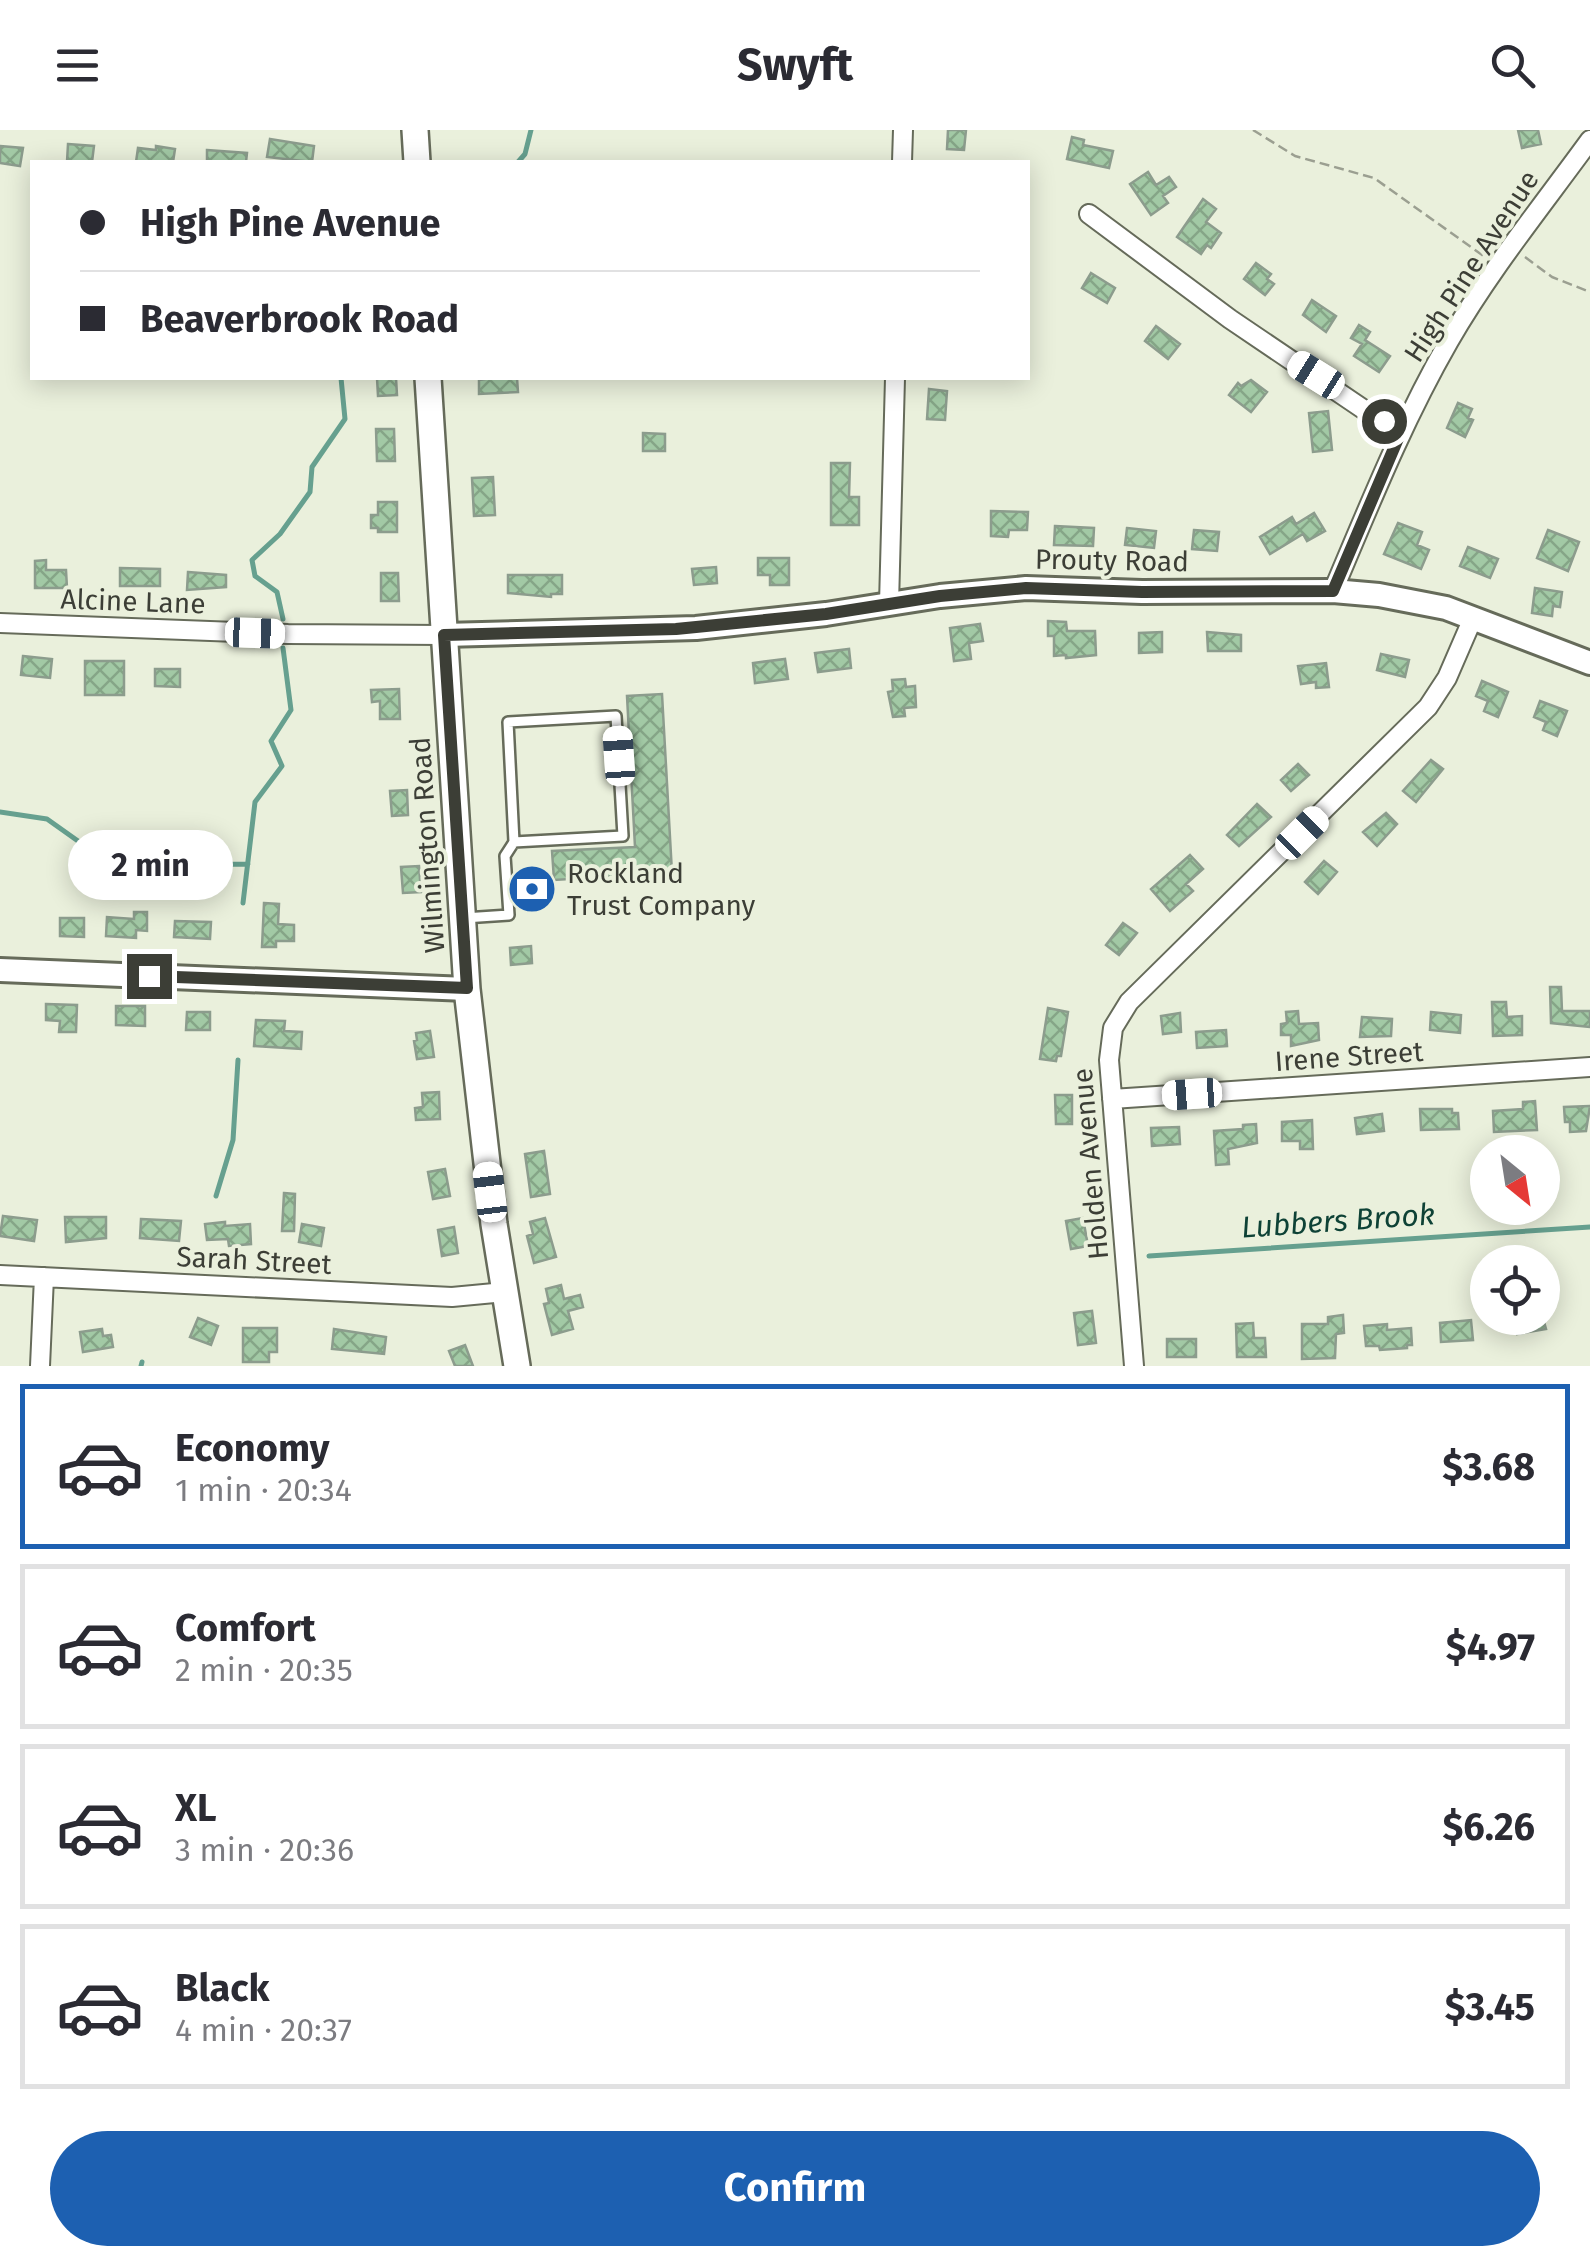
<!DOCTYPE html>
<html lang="en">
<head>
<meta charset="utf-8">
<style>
  :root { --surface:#fff; --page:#f2f2f3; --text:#2b2b33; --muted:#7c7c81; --line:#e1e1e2; --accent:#1d60b1 }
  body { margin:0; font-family:"Fira Sans",sans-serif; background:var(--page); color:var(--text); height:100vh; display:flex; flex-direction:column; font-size:38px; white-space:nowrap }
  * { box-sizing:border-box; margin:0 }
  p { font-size:32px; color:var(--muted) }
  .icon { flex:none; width:55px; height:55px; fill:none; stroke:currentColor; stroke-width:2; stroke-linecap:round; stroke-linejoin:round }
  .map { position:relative; height:1236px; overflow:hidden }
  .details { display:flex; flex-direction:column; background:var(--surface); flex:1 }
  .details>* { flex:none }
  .hud { position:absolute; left:30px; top:30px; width:1000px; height:220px; border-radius:0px; box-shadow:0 5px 25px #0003; display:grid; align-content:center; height:220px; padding:0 50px; background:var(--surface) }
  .needle { width:65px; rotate:150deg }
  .buttons { position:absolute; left:1470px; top:1005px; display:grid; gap:20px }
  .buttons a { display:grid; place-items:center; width:90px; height:90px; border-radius:50%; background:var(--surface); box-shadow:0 5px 25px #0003; font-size:50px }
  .end { position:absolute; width:45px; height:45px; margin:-22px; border:12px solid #3c3e36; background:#fff; box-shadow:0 0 0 5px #fff }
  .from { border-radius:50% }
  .bubble { position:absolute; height:70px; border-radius:35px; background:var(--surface); box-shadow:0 5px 25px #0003; font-size:32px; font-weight:700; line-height:70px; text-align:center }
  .car { position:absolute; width:30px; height:60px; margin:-30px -15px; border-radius:12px; box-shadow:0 0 8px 2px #0007; background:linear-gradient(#fff 24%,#345 0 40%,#fff 0 76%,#345 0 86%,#fff 0) }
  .hud b { display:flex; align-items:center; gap:35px; height:95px; font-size:38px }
  .hud b+b { border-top:2px solid var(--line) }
  .hud i { width:25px; height:25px; background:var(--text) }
  ul { padding:18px 0 0; list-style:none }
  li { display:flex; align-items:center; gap:30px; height:165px; margin:0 20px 15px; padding:0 30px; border:5px solid var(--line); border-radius:0px }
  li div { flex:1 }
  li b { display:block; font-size:38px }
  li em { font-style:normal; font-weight:700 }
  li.current { border-color:var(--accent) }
  li>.icon { width:90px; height:90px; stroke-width:1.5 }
  .primary-button { display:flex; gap:20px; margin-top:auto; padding:20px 50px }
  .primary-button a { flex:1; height:115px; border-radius:60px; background:var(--accent); color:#fff; font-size:40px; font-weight:700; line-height:115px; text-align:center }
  header { display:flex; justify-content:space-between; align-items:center; height:130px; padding:0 50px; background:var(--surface); font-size:45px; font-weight:700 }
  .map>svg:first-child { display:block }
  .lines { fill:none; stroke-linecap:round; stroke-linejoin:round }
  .stream { stroke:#66a08f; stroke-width:5 }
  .building { fill:url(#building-cross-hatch); stroke:#8c9c8d; stroke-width:2.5 }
  .service-casing { stroke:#666b5a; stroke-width:14 }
  .minor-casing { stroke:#666b5a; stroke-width:22 }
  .tertiary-casing { stroke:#666b5a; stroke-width:28 }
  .secondary-casing { stroke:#666b5a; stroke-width:30 }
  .path { stroke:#9b9f91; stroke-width:2.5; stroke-dasharray:10 5; stroke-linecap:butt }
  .service { stroke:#fff; stroke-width:9 }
  .minor { stroke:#fff; stroke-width:18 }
  .tertiary { stroke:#fff; stroke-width:22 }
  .secondary { stroke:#fff; stroke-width:25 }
  .route { stroke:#3c3e36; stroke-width:12 }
  .labels { text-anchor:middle; stroke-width:8; stroke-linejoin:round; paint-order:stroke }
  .street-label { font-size:28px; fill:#3c3e36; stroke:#eaf0dc }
  .poi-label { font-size:28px; fill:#3c3e36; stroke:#eaf0dc; text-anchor:start }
  .water-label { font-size:30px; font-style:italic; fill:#0e4236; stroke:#eaf0dc }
</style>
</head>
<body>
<header><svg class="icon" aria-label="menu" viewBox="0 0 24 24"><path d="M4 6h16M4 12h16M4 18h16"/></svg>Swyft<svg class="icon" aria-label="search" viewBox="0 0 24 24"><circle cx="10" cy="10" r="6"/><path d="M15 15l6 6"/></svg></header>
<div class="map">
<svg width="1590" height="1236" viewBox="0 0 1590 1236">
  <defs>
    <pattern id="building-cross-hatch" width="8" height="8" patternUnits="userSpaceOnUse" patternTransform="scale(2.5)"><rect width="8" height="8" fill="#a2c9a5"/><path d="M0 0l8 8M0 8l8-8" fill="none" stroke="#85a587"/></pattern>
  </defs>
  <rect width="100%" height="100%" fill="#eaf0dc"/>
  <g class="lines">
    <path class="stream" d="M518,32L525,24L531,0
      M283,489L277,462L255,446L252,430L280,404L310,362L312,337L345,289L341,248
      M0,682L47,689L85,716L134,736L248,734
      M243,773L255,672L282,636L271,611L291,580L283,518
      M216,1066L233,1010L238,930
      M1149,1126L1590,1097
      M141,1236L142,1232"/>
  </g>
  <path class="building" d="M948,0H966L964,20L947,19Z
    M1518,0H1538L1541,14L1522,18Z
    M1072,7L1084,10L1083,15L1113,21L1109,38L1067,29Z
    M270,9L314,16L312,32L267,27Z
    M68,14L94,16L92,32H67Z
    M0,16L23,18L20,36L0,33Z
    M156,16L175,19L173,32H136L138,18L156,20Z
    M207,20L247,23L246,32H207Z
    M1148,42L1156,55L1169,47L1176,57L1163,66L1168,73L1151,85L1130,54Z
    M1203,69L1216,79L1206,92L1221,103L1211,118L1207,115L1201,124L1177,107Z
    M1256,133L1271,144L1267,149L1274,154L1265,165L1244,149Z
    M1091,143L1115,158L1107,173L1082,158Z
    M1312,170L1336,186L1326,202L1303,185Z
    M1359,195L1370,202L1365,210L1390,226L1379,242L1354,226L1362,214L1351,208Z
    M1156,196L1180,214L1168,229L1145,211Z
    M377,248H396L397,265L378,266Z
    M492,248H517L518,262L479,264V250Z
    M1251,250L1267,262L1251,282L1229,265L1238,253L1241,256Z
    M929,259L947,261L945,290L927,289Z
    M1458,273L1472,279L1468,288L1473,290L1465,307L1447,298Z
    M1328,281L1332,320L1313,322L1309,283Z
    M376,299H394L395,331H377Z
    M643,303L665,304V321H643Z
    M831,333H850L849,367H859V395H831Z
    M493,347L495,385L474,386L472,348Z
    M378,372H397V402H378V398H371V385H378Z
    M991,381L1028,382L1027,400H1009L1008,407L991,406Z
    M1314,383L1325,401L1307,411L1303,404L1270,424L1260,407L1292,387L1296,394Z
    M1398,393L1422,402L1417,415L1429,420L1421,439L1384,424Z
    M1055,396L1094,398L1093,416L1054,415Z
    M1127,398L1156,401L1154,418L1125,415Z
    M1194,400L1219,402L1217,421L1192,419Z
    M1548,400L1579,412L1568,441L1537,428Z
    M1468,417L1498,429L1490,448L1460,436Z
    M758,428H789V455H770V445H758Z
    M46,430V440H66L67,458H35V431Z
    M716,437L717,453L694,455L692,439Z
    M120,438L160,439V456H120Z
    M188,442L226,445V457L187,460Z
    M381,443H398L399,471H381Z
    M508,445H562V464H551V467L508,463Z
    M1535,458L1562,462L1560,477L1553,476L1552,486L1532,483Z
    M1048,491L1066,492L1067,501H1095L1096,525L1066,528V525L1054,526V506H1048Z
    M980,494L983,511L969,513L971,529L954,531L950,498Z
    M1162,502V522L1139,523V503Z
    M1207,502L1241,505V521H1208Z
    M849,519L851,538L818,542L815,523Z
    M1381,524L1409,530L1405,547L1377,540Z
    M23,526L52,529L50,548L21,545Z
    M785,529L788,549L755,553L753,533Z
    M85,531H124V565H85Z
    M1326,533L1329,557L1316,558V552L1301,554L1298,536Z
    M155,539H180V557L155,556Z
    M905,549L906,557L915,556L916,577L904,578L905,586L893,587L888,562L893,561L892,550Z
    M1482,551L1508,562L1498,587L1484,581L1488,571L1476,566Z
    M399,559L400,589H380V571L372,572L371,560Z
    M662,564L672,743L554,750L552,721L635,717L627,566Z
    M1540,571L1567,581L1557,606L1543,600L1546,592L1534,587Z
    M1431,630L1443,639L1416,672L1403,661Z
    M1298,634L1309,645L1291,661L1281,650Z
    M407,660L408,685L392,686L390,661Z
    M1257,674L1271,687L1239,716L1227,705Z
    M1386,683L1397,694L1377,716L1363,702Z
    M1190,725L1203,739L1186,754L1193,761L1170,781L1151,759Z
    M1324,731L1337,742L1318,764L1305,752Z
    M419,736L421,762L403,763L401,737Z
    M546,741L547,774L522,776L521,768L518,769L519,742Z
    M264,773L279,774L278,794L294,795V811H276V817H262Z
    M134,782H147V801L136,800V808L106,806L107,787L134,789Z
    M60,788H84V807L60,806Z
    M175,791L211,792L210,809L174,807Z
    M1123,793L1137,803L1119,825L1106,815Z
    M531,816L532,833L511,835L510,818Z
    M1550,857H1561L1562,881H1590V897L1551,893Z
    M1492,872H1506L1507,887L1522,886V905L1493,906Z
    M46,874L77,875L76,902H59L60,891L46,890Z
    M116,876H145V896L116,895Z
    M1048,878L1068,882L1061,926H1057L1056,931L1040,929Z
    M1298,881L1299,894L1318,893L1319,910L1291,916V905H1281V894L1287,893L1286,882Z
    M187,882H210V900H186Z
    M1431,882L1461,885L1460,903L1430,900Z
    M1180,883L1181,902L1163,904L1161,886Z
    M1362,887L1392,889L1391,906L1360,907Z
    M256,890L285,891L284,901L302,902L301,919L254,916Z
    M1226,900L1227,916L1197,918L1196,902Z
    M430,901L434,927L417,929L414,911L417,910L416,903Z
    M439,962L440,989L416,990L415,978L423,977L422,963Z
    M1055,965H1072V994H1056Z
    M1535,971L1537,1000L1494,1002L1493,981L1523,979V972Z
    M1590,976L1586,1001L1570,1002V992H1565L1564,977Z
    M1420,979H1452V983H1458L1459,999L1421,1000Z
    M1382,984L1384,1001L1357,1004L1355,988Z
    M1312,990L1313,1019H1300V1011H1282V992Z
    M1256,994L1257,1013L1228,1019L1229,1034L1216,1035L1214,1001L1243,999V995Z
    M1179,997L1180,1014L1152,1016L1151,998Z
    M544,1021L550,1064L531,1067L525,1024Z
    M445,1039L450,1066L433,1069L428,1042Z
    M284,1063L295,1064L294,1101H282Z
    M3,1086L37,1090L34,1111L0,1106Z
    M65,1087H106V1108L66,1112Z
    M545,1088L556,1127L534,1133L527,1106L533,1104L530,1092Z
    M1083,1088L1088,1116L1071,1119L1066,1091Z
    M141,1089L181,1091L179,1111L140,1108Z
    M225,1092V1096L250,1094L251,1114L229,1116L228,1109L207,1110L205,1094Z
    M302,1094L324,1098L321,1116L299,1112Z
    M454,1097L458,1123L442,1126L438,1100Z
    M561,1155L564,1169L580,1165L583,1177L568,1181L573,1199L552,1205L544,1174L549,1173L546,1159Z
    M1092,1181L1096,1213L1078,1215L1074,1183Z
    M1343,1185L1344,1203L1336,1204L1335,1228L1302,1229V1194H1328V1187Z
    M198,1188L218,1196L211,1215L190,1207Z
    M1513,1188H1543L1546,1199L1517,1204Z
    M1471,1190L1473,1210L1441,1212L1440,1193Z
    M1253,1193L1254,1208H1265L1266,1227H1237L1236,1194Z
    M1387,1194V1200L1411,1198L1412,1215H1407V1218L1380,1220L1379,1216H1366L1364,1196Z
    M243,1198H277V1222H269V1232H243Z
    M102,1199L103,1206L111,1205L113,1217L83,1222L80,1202Z
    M334,1199L386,1207L384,1224L332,1219Z
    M1167,1209H1196V1227H1167Z
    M465,1215L473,1236H455L449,1221Z"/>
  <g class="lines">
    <g class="service-casing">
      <path id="service" d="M616,586L623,706L514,712L508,592Z
        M464,788L509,785L505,726L514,712"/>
    </g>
    <g class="minor-casing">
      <path id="minor" d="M902,32L903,0
        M1089,84L1230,189L1400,304
        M1333,461C1369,376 1403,291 1449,211C1490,140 1542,76 1590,10
        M889,474L895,248
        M0,493L288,504L444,505
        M1112,969L1590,937
        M0,1145L452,1167L505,1162
        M40,1236L44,1147
        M1134,1236L1109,930L1113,898L1129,872L1428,577L1447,548L1473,488"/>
    </g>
    <g class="tertiary-casing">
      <path id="tertiary" d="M444,505L696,498L826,484L940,466L1026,458L1142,462L1333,461L1379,465L1446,478L1590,533
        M0,840L467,859"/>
    </g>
    <g class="secondary-casing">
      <path id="secondary" d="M415,0L417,32
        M428,248L467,859L494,1094L517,1236"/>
    </g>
    <path class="path" d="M1253,0L1295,26L1374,48L1485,127
      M1525,127L1552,147L1590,162"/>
    <use href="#service" class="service"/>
    <use href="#minor" class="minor"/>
    <use href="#tertiary" class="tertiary"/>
    <use href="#secondary" class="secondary"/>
  </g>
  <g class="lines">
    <path class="route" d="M149,846L467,858L444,505L676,499L826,484L940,466L1026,458L1142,462L1333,461L1400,304L1384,291"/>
  </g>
  <defs>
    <g id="bank-disc" transform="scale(2.5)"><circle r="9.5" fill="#1d60b1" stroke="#eaf0dc"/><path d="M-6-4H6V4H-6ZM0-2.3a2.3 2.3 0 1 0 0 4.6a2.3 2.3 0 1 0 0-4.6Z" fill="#fff"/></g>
  </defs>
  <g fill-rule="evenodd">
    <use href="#bank-disc" x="532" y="759"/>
  </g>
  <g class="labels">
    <g class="street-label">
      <text transform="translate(1471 136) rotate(-57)" y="10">High Pine Avenue</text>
      <text transform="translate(1112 430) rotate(1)" y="10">Prouty Road</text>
      <text transform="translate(133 471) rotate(2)" y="10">Alcine Lane</text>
      <text transform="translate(427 715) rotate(-94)" y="10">Wilmington Road</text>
      <text transform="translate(1349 926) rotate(-4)" y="10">Irene Street</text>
      <text transform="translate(1090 1034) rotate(-95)" y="10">Holden Avenue</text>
      <text transform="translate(254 1130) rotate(3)" y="10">Sarah Street</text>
    </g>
    <g class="poi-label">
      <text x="567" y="753">Rockland<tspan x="567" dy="32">Trust Company</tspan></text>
    </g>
    <g class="water-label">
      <text transform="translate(1338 1091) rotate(-4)" y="10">Lubbers Brook</text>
    </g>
  </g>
</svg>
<div class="buttons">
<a><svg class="needle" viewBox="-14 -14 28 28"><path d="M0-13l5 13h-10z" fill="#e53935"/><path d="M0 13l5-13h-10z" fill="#7c7c81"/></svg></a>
<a><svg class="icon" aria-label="locate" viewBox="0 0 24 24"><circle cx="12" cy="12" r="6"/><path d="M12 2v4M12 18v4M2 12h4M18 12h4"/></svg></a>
</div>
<i class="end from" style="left:1384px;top:291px"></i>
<i class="end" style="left:149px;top:846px"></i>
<div class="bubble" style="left:68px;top:700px;width:165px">2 min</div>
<i class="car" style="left:1316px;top:245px;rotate:302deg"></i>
<i class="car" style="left:255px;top:503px;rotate:92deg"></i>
<i class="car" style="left:619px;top:626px;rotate:356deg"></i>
<i class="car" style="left:1302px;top:703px;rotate:45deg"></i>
<i class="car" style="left:1192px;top:964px;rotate:266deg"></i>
<i class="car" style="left:490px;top:1062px;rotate:353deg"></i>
<div class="hud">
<b><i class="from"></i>High Pine Avenue</b>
<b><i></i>Beaverbrook Road</b>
</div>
</div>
<section class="details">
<ul>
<li class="current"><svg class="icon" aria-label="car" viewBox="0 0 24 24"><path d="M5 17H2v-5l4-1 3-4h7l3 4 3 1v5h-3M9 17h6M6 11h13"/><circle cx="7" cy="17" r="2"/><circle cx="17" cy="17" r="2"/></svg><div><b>Economy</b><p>1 min · 20:34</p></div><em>$3.68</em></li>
<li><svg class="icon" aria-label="car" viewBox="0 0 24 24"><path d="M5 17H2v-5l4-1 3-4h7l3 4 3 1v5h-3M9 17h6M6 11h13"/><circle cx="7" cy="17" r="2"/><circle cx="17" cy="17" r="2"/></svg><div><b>Comfort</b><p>2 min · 20:35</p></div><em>$4.97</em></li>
<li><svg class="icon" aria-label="car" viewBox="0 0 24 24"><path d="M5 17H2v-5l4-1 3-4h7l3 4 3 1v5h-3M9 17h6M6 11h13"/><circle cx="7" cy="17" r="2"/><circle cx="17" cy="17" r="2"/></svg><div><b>XL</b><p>3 min · 20:36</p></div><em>$6.26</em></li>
<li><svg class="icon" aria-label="car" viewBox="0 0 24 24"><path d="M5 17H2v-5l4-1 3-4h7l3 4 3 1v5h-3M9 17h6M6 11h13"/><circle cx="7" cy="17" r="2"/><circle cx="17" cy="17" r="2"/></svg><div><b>Black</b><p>4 min · 20:37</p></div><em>$3.45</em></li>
</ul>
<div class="primary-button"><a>Confirm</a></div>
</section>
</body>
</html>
